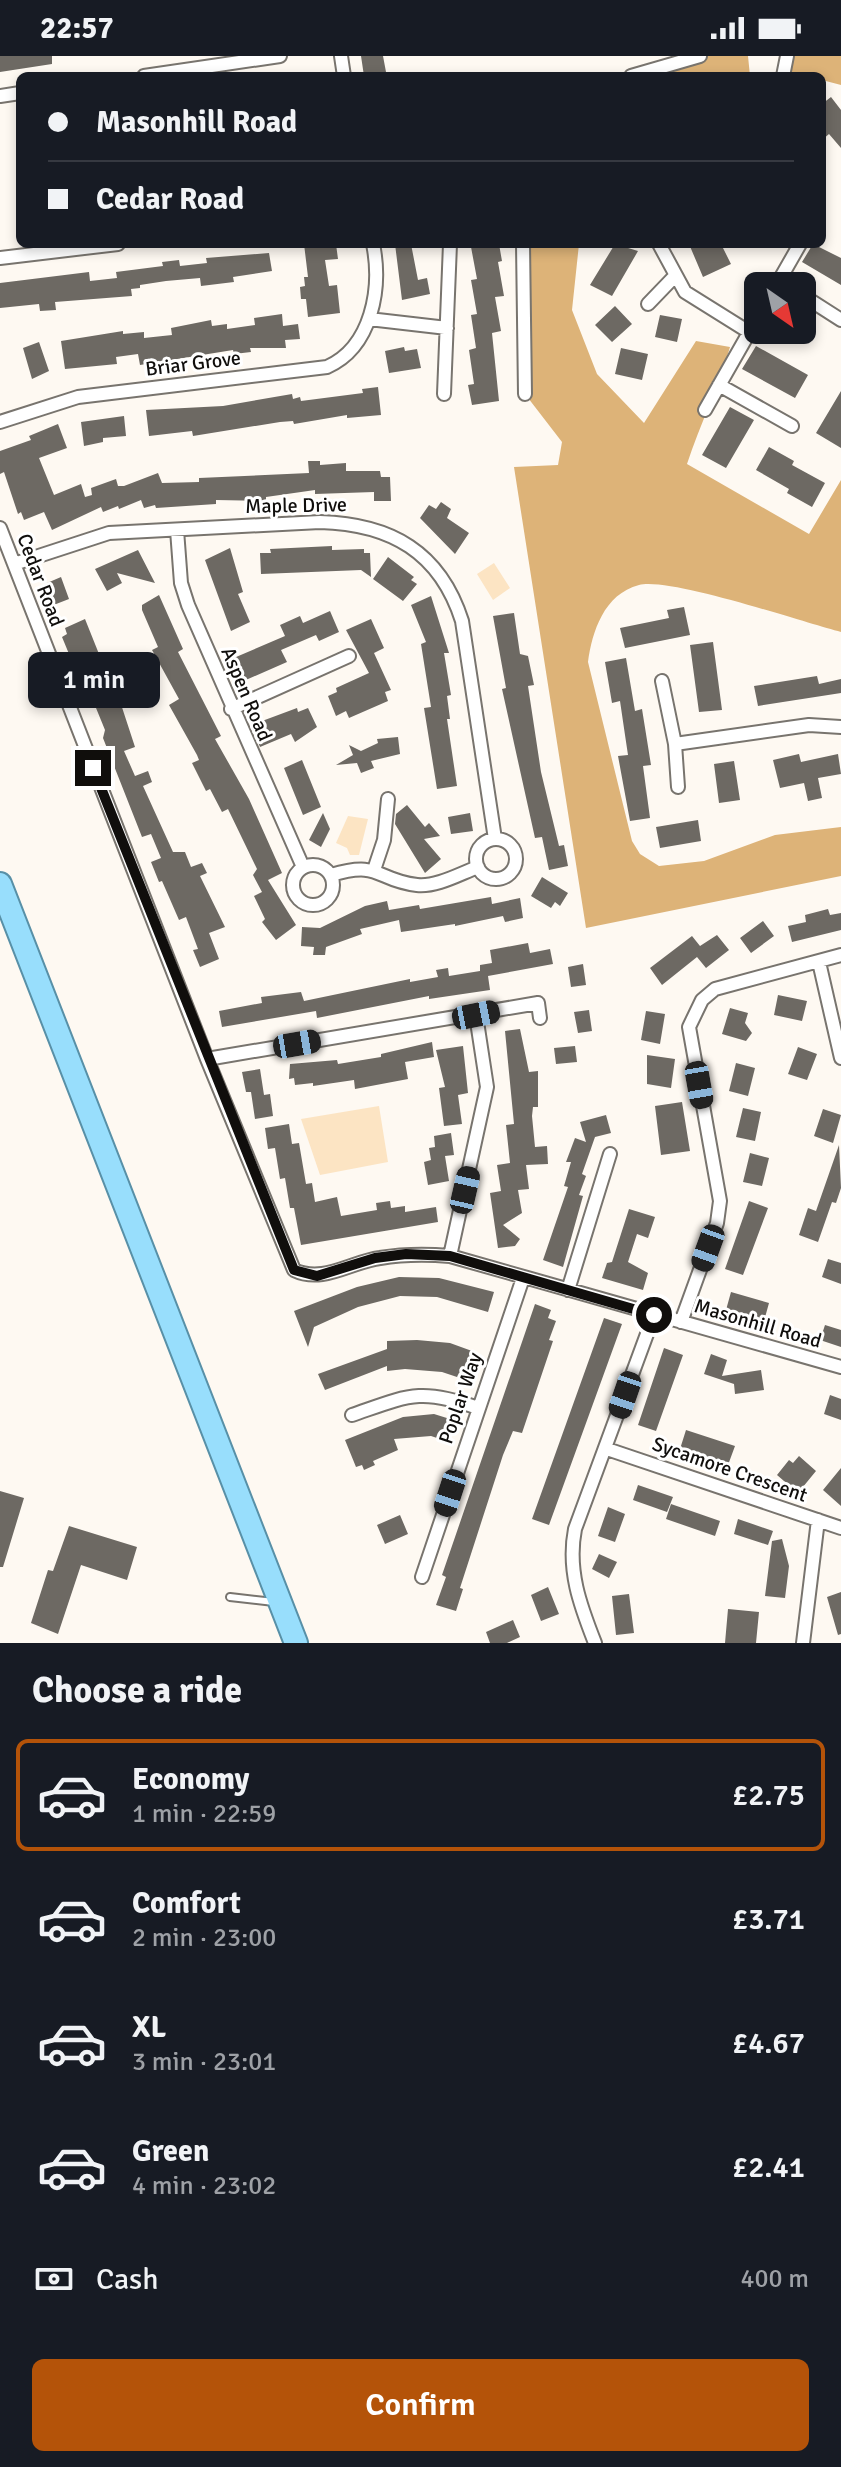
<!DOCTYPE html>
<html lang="en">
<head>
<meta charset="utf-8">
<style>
  :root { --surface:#171b24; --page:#242831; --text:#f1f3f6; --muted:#9ea1a6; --line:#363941; --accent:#b45309 }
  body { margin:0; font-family:Signika,sans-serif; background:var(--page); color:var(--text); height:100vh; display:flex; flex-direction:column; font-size:30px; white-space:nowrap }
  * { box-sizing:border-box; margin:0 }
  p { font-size:26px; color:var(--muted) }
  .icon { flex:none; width:44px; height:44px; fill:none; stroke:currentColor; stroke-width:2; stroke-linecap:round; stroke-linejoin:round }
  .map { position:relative; height:1587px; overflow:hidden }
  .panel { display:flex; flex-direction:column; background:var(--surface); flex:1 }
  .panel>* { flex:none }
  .guide { position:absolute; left:16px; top:16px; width:810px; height:176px; border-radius:12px; box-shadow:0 4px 12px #0003; display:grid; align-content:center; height:176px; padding:0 32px; background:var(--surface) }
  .needle { width:52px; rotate:146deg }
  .fabs { position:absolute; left:744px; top:216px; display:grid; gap:16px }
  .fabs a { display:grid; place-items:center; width:72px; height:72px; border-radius:12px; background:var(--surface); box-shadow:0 4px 12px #0003; font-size:40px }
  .end { position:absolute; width:36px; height:36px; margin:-18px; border:10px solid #100e0c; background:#fff; box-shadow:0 0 0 4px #fff }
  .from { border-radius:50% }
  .bubble { position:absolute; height:56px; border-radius:12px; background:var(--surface); box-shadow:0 4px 12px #0003; font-size:26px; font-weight:600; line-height:56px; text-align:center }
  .car { position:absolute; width:24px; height:48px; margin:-24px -12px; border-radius:10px; box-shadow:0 0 6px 2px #0007; background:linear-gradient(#222 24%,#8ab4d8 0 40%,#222 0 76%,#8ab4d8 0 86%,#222 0) }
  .guide b { display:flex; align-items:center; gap:28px; height:76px; font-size:30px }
  .guide b+b { border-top:2px solid var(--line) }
  .guide i { width:20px; height:20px; background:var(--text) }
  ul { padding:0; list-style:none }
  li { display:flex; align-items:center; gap:24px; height:112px; margin:0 16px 12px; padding:0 16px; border:4px solid transparent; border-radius:12px }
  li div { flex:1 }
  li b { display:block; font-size:30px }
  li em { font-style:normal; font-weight:600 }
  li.selected { border-color:var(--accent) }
  li>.icon { width:72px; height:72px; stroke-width:1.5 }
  h2 { padding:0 32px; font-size:36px; line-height:96px }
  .pay { display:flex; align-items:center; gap:20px; height:88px; padding:0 32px; font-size:30px }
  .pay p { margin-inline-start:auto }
  .primary-button { display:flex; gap:16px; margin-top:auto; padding:16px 32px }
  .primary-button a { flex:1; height:92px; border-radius:12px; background:var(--accent); color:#fff; font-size:32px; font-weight:600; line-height:92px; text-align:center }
  .status { display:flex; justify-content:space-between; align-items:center; height:56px; padding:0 40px; background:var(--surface); direction:ltr }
  .status svg { height:22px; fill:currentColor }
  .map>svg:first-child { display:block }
  .green { fill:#fce4c3 }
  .forest { fill:#ddb378 }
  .building { fill:#6d6963 }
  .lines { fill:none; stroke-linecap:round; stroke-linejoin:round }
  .service-casing { stroke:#78746e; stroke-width:10 }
  .minor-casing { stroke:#78746e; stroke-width:16 }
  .trunk-casing { stroke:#5890a7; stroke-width:26 }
  .service { stroke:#fff; stroke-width:6 }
  .minor { stroke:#fff; stroke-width:12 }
  .trunk { stroke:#98defc; stroke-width:22 }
  .route { stroke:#100e0c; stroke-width:10 }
  .labels { text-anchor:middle; stroke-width:6; stroke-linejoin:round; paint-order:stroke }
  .street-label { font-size:20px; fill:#100e0c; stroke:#fff }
</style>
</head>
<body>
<div class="status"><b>22:57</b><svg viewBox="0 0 49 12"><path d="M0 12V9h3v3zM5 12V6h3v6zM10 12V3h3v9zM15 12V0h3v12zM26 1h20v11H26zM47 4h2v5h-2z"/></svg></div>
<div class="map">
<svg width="841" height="1587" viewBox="0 0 841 1587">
  <rect width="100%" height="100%" fill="#fef9f2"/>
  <path class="green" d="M494,507L510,532L493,544L477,518Z
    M348,760L368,763L359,799H350L347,792L336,787Z
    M379,1050L388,1106L320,1119L301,1063Z"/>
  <path class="forest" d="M679,0H748L750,20H618Z
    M789,0H841V29L822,24V20L782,15Z
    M523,188H579L572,254L597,318L644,367L696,285L730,291C719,331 700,368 687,408L809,478L841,424V576C802,566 670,521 639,529C604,538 592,576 588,606L632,785L640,798L659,810L704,805L775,779L841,771V820L586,872L514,411L558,409L562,386L525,338Z"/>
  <path class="building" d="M0,0H52V8L0,16Z
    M361,0H383L386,16L364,20Z
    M831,41L841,54V92L829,78L822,84V48Z
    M304,188H336L338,203L325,204L329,230L337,229L340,257L308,261L306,243H301L300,231L305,230L304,221H308Z
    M395,188H411L418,224L427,222L430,238L402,244Z
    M499,188L502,205L498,206L504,240L495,241L501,275L492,277L499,345L472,349L468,329L474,328L469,294L476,292L471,259L477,258L471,224L477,223L471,191Z
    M615,188L638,195L612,240L590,229Z
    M689,188H721L731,208L703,221Z
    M813,188L841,202V229L802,206Z
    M269,197L272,215L233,221L234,226L201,230L200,222L166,225L140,229V232L131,233L132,240L55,246L56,254L40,255L39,248L0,252V227L89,216L90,225L117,222L116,216L163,210L162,206L179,204L180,210L207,207L206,202Z
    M615,250L632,268L612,286L595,269Z
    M282,258L283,270L298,268L300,283L285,284L286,292H250L251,296L234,298L233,294L140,309L138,298L116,301L117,308L65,313L61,285L123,275V278L144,276V282L172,279L171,272L211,264L212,270L227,268V273L255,269L254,262Z
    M660,259L682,263L677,286L655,281Z
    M39,286L49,315L32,323L23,292Z
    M756,290L808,319L795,342L742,313Z
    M404,291L405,295L417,293L421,312L389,317L385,295Z
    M621,292L648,298L642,324L615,318Z
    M378,331L381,359L347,362V359L294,368L293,365L280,366L193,380L192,375L149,380L146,354L223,350L292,338L293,343L300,341L301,345L363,337L362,333Z
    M841,335V392L816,377Z
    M730,351L754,364L726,412L702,399Z
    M124,360L126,380L103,382V386L84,390L81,366Z
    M58,368L67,392L39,402L54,439L81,428L85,441L92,439L91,432L116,423L118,430H124L158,417L162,427L199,426V422L309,417L308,405H320V409L346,407V415H380L381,421H390L391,445H374V436L315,438V434L266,441V445L216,444V448L156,452L155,449L144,452L141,444L119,453L118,450L103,456L101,451L52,474L44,456L24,464L21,456L18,458L4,416L0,418V395L31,384L29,380Z
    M769,391L794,405L792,409L825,427L812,451L787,437L789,433L756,414Z
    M441,446L451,453L447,462L469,477L455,498L420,462L429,449L436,453Z
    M332,490V494L364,493V497H370L371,521L361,514L261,518L260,497H271L270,493Z
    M230,492L243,536L238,538L250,566L231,575L205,504Z
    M138,494L155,527L117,517L122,527L107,535L95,513Z
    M388,501L414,521L411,524L417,528L403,545L373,523Z
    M61,521L69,543L51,550L45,534L49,533L47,527Z
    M159,539L183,593L178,596L221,680L215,683L249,743L282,817L268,824L296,869L276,884L262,866L265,863L254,840L262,836L253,819L257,813L228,753L222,756L210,733L206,735L192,707L199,704L197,699L169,649L179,643L152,594L158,591L142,554V549Z
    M431,540L449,597H444L451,639L447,640L450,663H447L457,730L437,733L424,652L431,651L421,588L426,586L411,549Z
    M684,551L690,579L625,592L620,572L669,562L667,554Z
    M330,555L339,576L319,585L316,579L281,594L287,606L239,627L229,604L285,580L280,569L300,560L303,567Z
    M514,557L520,598L528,600L534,629L528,630L541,716L559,790L564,789L568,810L549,814L542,781L535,782L502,633L506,632L493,560Z
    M85,563L107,618L121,612L128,628L116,633L135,691L124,695L135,720L148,715L152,726L143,730L173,796H185L191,811L202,807L207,817L200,820L225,871L209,877L219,903L200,911L193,894L198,893L186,861L179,864L162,825L159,826L151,806L161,802L151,778L142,781L103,682L105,674L85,625L81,627L62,581L67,578L65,572Z
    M371,563L384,592L374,597L391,634L385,636L388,645L349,662L346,655L336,660L328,640L337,636L336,632L369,617L346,574Z
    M713,586L722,654L699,656L690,589Z
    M626,602L635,655L642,653L651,709L643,710L650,762L630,765L618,700L628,699L625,679L620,645L612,647L605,606Z
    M817,620L819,628L841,623V637L758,650L754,630Z
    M297,652L298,656L308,652L317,671L295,686L291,678L260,691L251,669Z
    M398,681L400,698L371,705L374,712L361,717L357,707L336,709L353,699L349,689L361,695L378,687L377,683Z
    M799,698L801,706L838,698L841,718L818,722L822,742L808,745L804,727L780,732L773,704Z
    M302,704L321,751L303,759L284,712Z
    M734,705L740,744L719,747L714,708Z
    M407,749L425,771L429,767L440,780L424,783L441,803L425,817L395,768L396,758Z
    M323,757L330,773L321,791L309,784Z
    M470,757L473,775L451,778L448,761Z
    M698,764L701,785L660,792L656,771Z
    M542,821L568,837L560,850L555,846L551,852L531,840Z
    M491,841L492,848L520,842L523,862L505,866L503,860L455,870V868L401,876L399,864L360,873L362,878L326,891L325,899H313L314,891L301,890L302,871L320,872L365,850L387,845L389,854L419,849L420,853Z
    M828,853L830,859L841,857V874L792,886L788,870L806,866L805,859Z
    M763,865L774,880L751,897L740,882Z
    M717,879L729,894L706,912L697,901L662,929L650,912L692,880L700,890Z
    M528,887L530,897L550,893L553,908L488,920L490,934L429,943V940L317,962L316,955L222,971L219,955L262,947L261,941L301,936L304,945L410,923V926L438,921L436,914L448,912L449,920L480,915V909L492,907L490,894Z
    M583,908L586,929L571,931L568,911Z
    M778,939L807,945L802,965L774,959Z
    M730,952L748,957L745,967L752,977L746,985L722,978Z
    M589,954L592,975L578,977L574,956Z
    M646,955L665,958L660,988L641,984Z
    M520,973L529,1016L538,1015V1051H533L532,1060L535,1091L547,1090L548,1108L526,1109L529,1133L518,1134L522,1157L503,1169L520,1183L515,1190L498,1192L490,1137L501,1135L497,1109L510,1107L506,1069L514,1068L505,975Z
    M432,986L434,1001L405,1006L408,1023L355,1033L354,1024L313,1030V1027L295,1029L294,1022L289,1023L290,1008L337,1004L338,1008L381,1001V998Z
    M463,990L468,1037L458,1039L462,1068L444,1070L439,1032L445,1031L436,994Z
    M575,990L577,1006L556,1008L554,992Z
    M798,991L817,998L807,1024L788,1018Z
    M647,999L675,1003L671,1032L647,1028Z
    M736,1007L755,1012L748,1040L729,1035Z
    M260,1013L264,1039L270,1038L273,1060L255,1063L251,1036H246L242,1016Z
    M682,1046L690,1095L661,1099L655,1050Z
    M743,1052L761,1056L755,1085L736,1081Z
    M823,1053L841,1059L833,1087L814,1080Z
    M606,1059L611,1077L595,1081L582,1118L586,1120L579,1139L583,1140L563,1211L543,1204L568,1131L564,1130L571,1106H566L575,1082L586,1086L580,1066Z
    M289,1068L292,1088L299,1087L306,1128L312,1127L315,1146L337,1141L341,1160L377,1154L376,1147L390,1145L391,1152L405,1150V1156L436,1151L438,1166L301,1189L294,1152H290L285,1122L280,1123L275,1092L268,1093L265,1072Z
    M451,1077L454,1099L445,1100L449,1125L428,1129L424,1106L431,1104L429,1092L435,1091L434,1080Z
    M839,1089L841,1132L836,1147L832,1146L818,1186L799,1179L808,1152L816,1155Z
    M750,1097L769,1102L762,1130L743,1126Z
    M749,1145L768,1152L743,1219L725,1213Z
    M629,1153L655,1161L648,1182L637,1178L628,1206L648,1217L643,1234L602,1222L607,1207L612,1206Z
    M828,1203L841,1207V1228L822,1221Z
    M399,1221L439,1222L494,1236L488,1256L437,1241L400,1240L358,1251L314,1271L308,1291L294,1255L357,1231Z
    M731,1236L769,1247L764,1265L726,1254Z
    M535,1248L551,1254L548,1262L556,1265L549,1284L553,1285L522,1377L513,1375L503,1399L460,1532L463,1533L456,1555L436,1549L446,1521L442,1519Z
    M604,1262L622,1268L549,1469L532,1463Z
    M825,1269L841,1274V1291L820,1284Z
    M417,1284L450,1287L472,1295L463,1323L442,1316L405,1313L387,1315V1310L325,1334L318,1318L387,1293V1285Z
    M664,1292L683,1299L656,1375L638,1369Z
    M711,1298L727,1304L722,1320L761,1314L764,1334L735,1338L734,1328L704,1318Z
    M830,1339L841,1343V1364L824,1358Z
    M434,1358L450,1363L443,1384L431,1380L394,1383L398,1394L373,1405L375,1409L364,1414L362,1409L356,1411L345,1384L403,1361Z
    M686,1374L735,1390L728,1409L680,1393Z
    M799,1400L816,1415L798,1437L777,1419L789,1404L793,1407Z
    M841,1412V1450L823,1434Z
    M638,1429L673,1441L667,1456L633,1444Z
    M0,1435L24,1442L3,1511H0Z
    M671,1448L720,1465L715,1480L666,1463Z
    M608,1451L625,1458L615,1486L598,1480Z
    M400,1459L408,1478L385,1488L377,1469Z
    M738,1463L773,1475L768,1489L734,1478Z
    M69,1470L137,1491L127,1524L81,1509L58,1578L31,1567L48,1514L53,1515Z
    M782,1483L789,1510L785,1542L765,1540L772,1485Z
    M599,1498L617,1506L609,1522L592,1513Z
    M548,1531L559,1558L541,1565L531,1539Z
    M841,1536V1578L838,1579L827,1541Z
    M629,1538L634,1577L616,1579L612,1540Z
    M728,1553L759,1556L756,1587H725Z
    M513,1564L520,1581L507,1587H490L486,1576Z"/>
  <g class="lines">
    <g class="service-casing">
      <path id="service" d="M230,1541L274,1546"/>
    </g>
    <g class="minor-casing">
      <path id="minor" d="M341,0L344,20
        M144,20L280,0
        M631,20L700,0
        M783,20L787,0
        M0,40L20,37
        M523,188L525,338
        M659,188L685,236L749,276
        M0,202L118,188
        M776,230L800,188
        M802,239L841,264
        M648,248L674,221
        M369,263L447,272
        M719,329L792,370
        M444,338L450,188
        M705,354L758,261
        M0,366L78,341L327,311C372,291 382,232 373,188
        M0,472L207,1003L294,1214C323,1228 350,1206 380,1202C404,1198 426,1198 450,1200L841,1311
        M177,474L181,527L188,549L303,811
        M14,508L109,477L320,466C391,468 440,496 462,565L495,783
        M662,625L675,688L678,731
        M231,653L349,600
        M675,688L809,669L841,671
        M476 803a20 20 0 1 1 40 0a20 20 0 1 1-40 0Z
        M293 829a20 20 0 1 1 40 0a20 20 0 1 1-40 0Z
        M374,814L384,784L388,743
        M331,819C381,804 375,824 417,829C437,831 459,818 478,811
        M819,906L841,1002
        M207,1003L538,947L540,962
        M450,1200L487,1031L476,959
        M568,1234L610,1098
        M681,1266L717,1167L720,1145L689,971L702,944L715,933L841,899
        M352,1359C407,1340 420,1331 478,1352
        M607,1393L841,1472
        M422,1521L523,1222
        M595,1587C580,1549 567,1514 575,1473L654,1259
        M803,1587L818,1464"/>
    </g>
    <g class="trunk-casing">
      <path id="trunk" d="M0,828L296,1587"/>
    </g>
    <use href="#service" class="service"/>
    <use href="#minor" class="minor"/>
    <use href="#trunk" class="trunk"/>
  </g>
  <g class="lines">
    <path class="route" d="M93,712L294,1214L317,1220L375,1202L406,1198L450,1200L654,1259"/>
  </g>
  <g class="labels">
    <g class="street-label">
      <text transform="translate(193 307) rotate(-7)" y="7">Briar Grove</text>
      <text transform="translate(296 449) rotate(-1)" y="7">Maple Drive</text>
      <text transform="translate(41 524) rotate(69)" y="7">Cedar Road</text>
      <text transform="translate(247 638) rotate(67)" y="7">Aspen Road</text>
      <text transform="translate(758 1267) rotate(16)" y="7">Masonhill Road</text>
      <text transform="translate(460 1342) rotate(-71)" y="7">Poplar Way</text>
      <text transform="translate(730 1413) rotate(19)" y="7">Sycamore Crescent</text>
    </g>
  </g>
</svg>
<div class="fabs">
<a><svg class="needle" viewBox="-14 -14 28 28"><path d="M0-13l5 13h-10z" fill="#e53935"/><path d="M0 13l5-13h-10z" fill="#9ea1a6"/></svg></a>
</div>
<i class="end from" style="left:654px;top:1259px"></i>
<i class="end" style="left:93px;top:712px"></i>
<div class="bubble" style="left:28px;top:596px;width:132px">1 min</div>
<i class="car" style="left:476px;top:959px;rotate:79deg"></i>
<i class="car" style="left:297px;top:988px;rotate:80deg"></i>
<i class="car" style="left:699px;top:1029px;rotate:170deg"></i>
<i class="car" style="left:465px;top:1134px;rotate:13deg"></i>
<i class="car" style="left:708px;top:1192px;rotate:200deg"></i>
<i class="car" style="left:625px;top:1339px;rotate:199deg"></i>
<i class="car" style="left:450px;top:1437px;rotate:198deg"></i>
<div class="guide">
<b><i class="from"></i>Masonhill Road</b>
<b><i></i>Cedar Road</b>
</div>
</div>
<section class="panel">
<h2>Choose a ride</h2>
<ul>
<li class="selected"><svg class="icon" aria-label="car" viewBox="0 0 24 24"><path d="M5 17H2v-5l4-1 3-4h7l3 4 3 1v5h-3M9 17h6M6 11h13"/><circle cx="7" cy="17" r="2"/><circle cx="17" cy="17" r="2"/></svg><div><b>Economy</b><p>1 min · 22:59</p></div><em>£2.75</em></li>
<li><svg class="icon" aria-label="car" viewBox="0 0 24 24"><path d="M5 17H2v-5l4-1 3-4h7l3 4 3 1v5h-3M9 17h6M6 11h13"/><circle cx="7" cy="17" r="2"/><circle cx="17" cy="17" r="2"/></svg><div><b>Comfort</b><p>2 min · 23:00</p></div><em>£3.71</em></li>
<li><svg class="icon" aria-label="car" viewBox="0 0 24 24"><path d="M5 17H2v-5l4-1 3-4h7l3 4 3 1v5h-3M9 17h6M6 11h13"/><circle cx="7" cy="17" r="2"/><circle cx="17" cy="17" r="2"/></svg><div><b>XL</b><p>3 min · 23:01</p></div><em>£4.67</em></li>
<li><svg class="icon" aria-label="car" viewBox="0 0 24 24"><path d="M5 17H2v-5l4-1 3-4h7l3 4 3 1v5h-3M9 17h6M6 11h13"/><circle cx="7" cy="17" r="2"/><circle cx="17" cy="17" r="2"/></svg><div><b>Green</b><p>4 min · 23:02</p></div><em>£2.41</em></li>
</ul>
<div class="pay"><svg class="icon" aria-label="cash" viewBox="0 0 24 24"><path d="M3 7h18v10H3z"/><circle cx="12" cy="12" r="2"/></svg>Cash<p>400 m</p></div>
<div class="primary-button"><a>Confirm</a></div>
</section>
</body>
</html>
